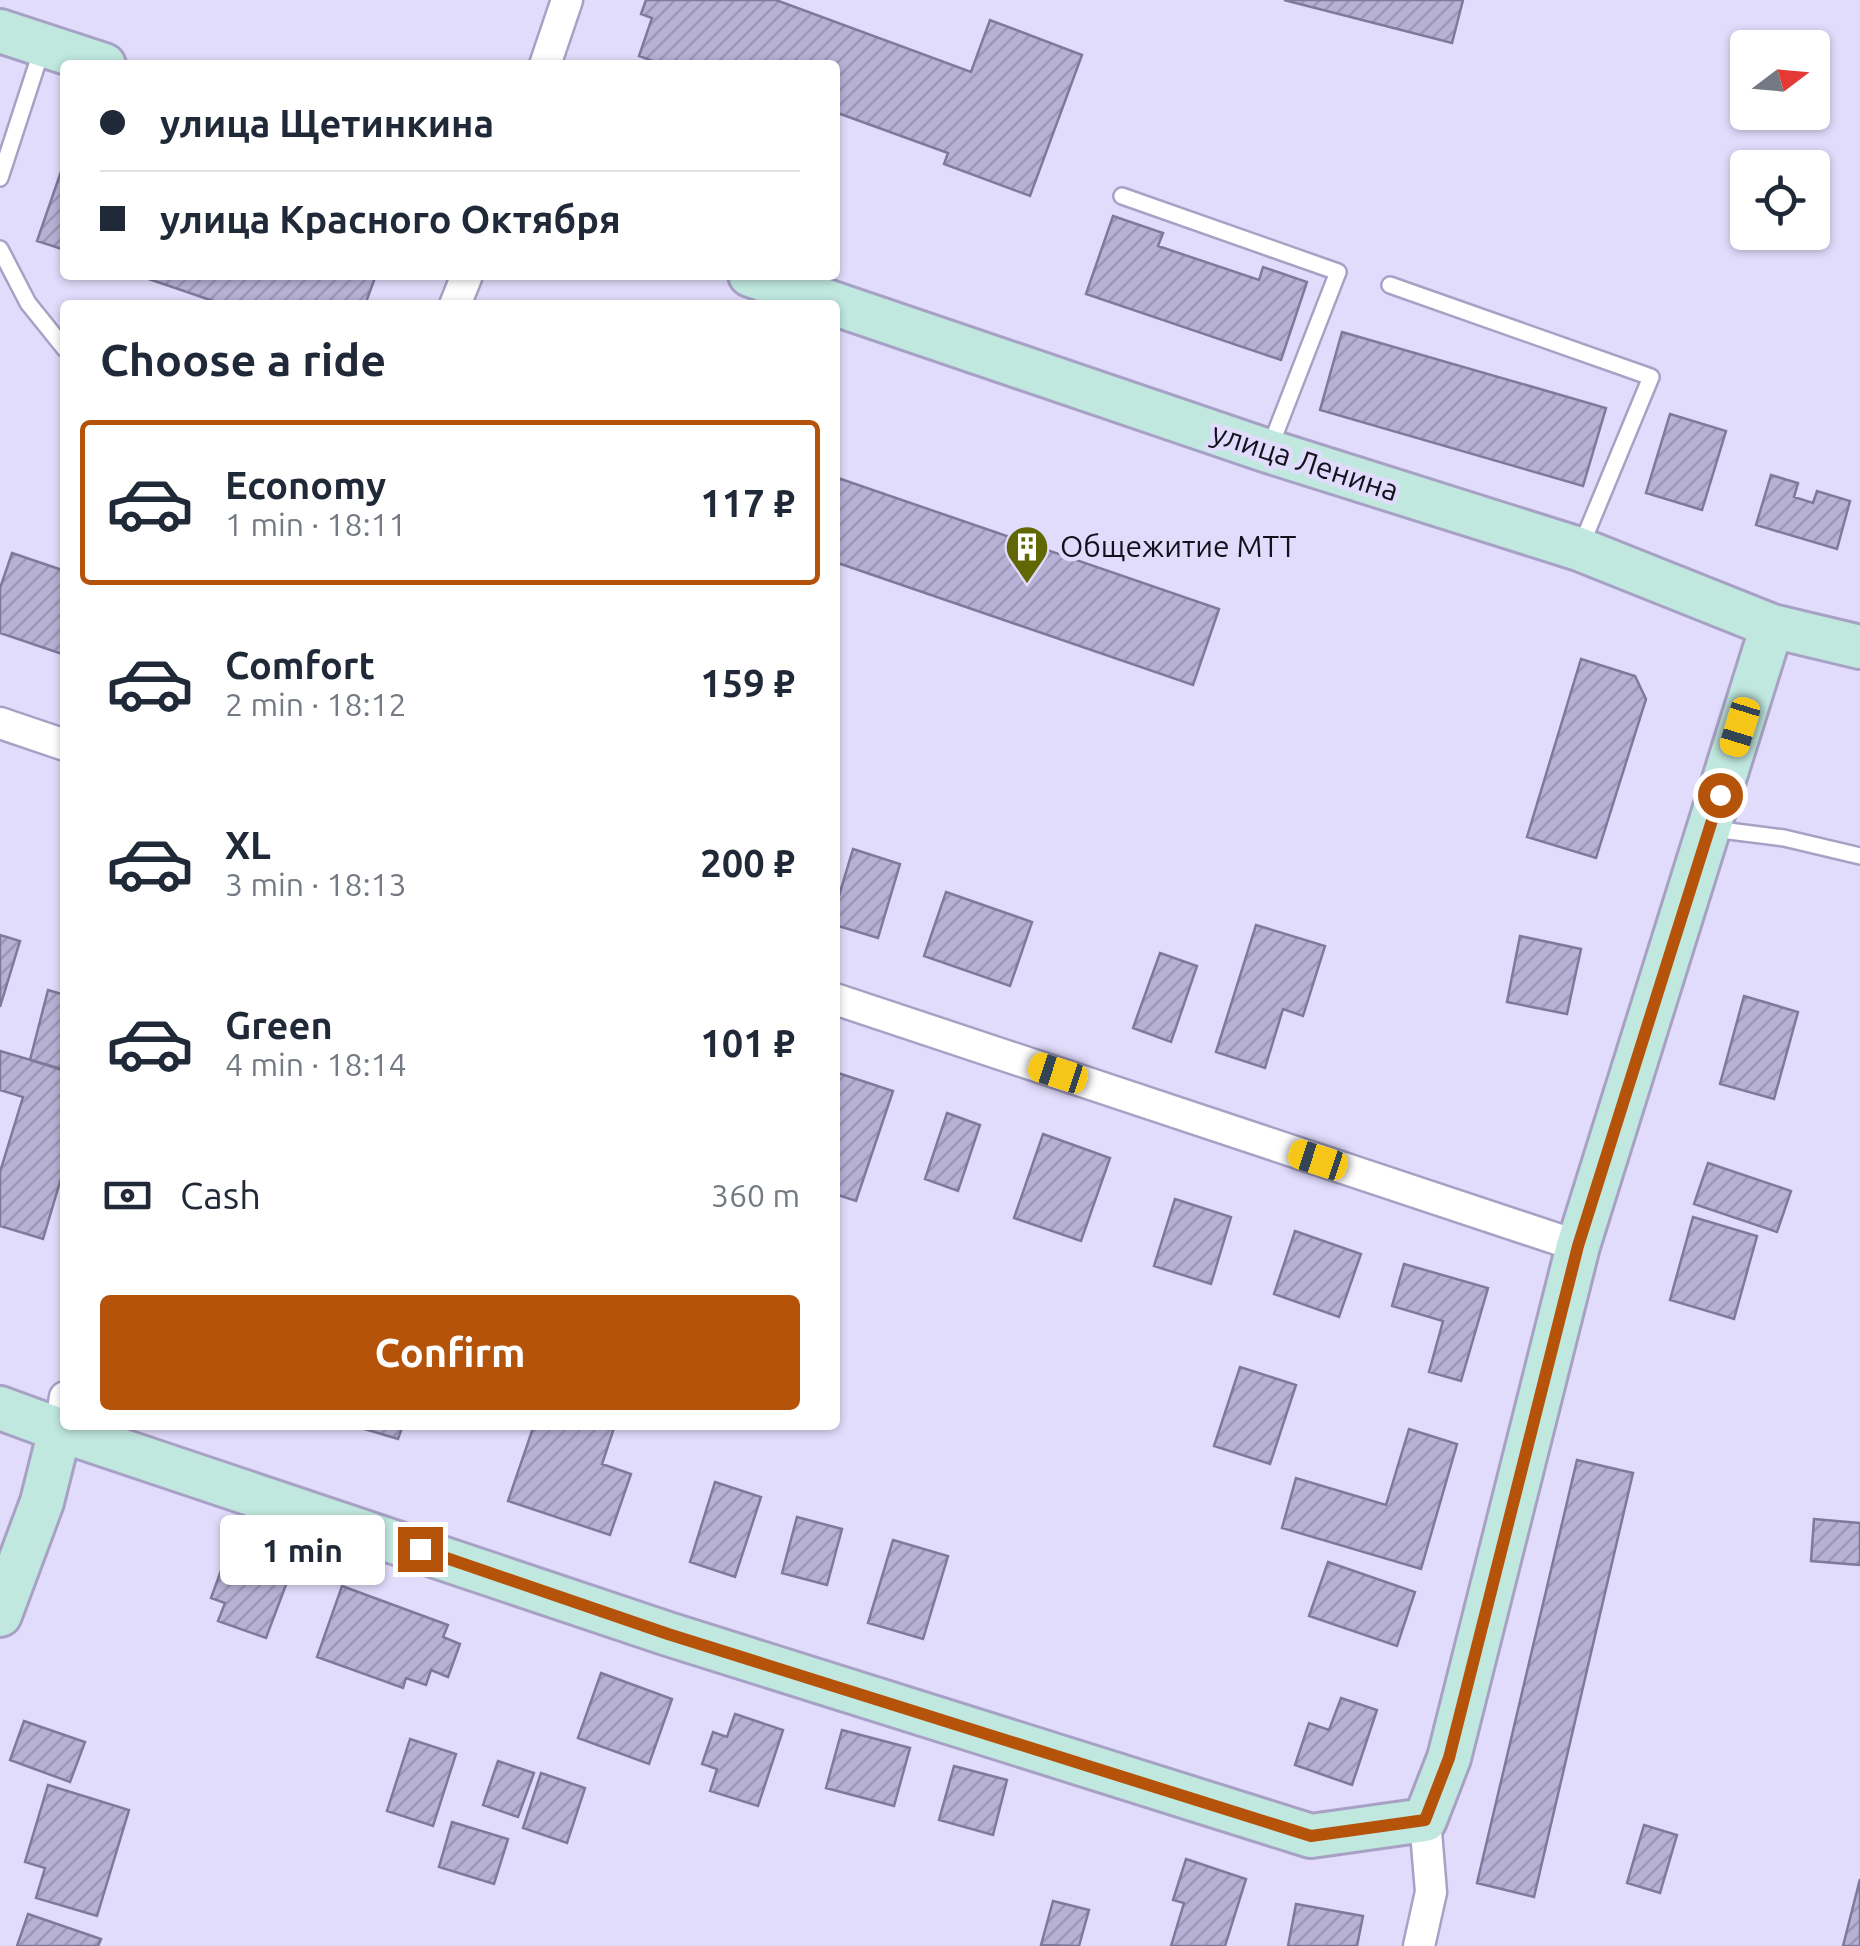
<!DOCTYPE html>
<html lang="en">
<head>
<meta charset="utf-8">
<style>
  :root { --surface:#fff; --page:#f2f2f3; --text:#1f2937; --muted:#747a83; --line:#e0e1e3; --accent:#b45309 }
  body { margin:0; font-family:Ubuntu,sans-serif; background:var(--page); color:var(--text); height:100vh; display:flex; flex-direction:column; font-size:38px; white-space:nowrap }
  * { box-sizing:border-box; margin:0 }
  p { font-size:32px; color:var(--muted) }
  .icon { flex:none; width:55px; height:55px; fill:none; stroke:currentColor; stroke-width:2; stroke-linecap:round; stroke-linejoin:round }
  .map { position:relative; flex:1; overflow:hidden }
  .side { position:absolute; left:60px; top:300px; width:780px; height:1130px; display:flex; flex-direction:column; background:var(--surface); border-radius:10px; box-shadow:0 2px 8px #0004 }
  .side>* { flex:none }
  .hud { position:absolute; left:60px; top:60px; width:780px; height:220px; border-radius:10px; box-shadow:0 2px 8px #0004; display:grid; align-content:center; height:220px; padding:0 40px; background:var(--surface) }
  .needle { width:65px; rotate:74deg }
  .fabs { position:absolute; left:1730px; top:30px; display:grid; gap:20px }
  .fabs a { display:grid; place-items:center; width:100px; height:100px; border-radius:10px; background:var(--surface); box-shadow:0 2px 8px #0004; font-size:50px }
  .end { position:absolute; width:45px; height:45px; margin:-22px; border:12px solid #b45309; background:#fff; box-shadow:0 0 0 5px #fff }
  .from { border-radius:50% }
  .bubble { position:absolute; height:70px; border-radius:10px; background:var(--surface); box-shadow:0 2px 8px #0004; font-size:32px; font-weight:700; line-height:70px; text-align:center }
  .car { position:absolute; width:30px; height:60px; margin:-30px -15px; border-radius:12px; box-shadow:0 0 8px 2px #0007; background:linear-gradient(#f5c518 24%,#345 0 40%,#f5c518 0 76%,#345 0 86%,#f5c518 0) }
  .hud b { display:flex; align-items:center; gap:35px; height:95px; font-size:38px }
  .hud b+b { border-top:2px solid var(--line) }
  .hud i { width:25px; height:25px; background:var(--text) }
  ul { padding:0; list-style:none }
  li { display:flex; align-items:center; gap:30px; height:165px; margin:0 20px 15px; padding:0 20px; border:5px solid transparent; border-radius:10px }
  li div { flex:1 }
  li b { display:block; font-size:38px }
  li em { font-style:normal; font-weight:700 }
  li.current { border-color:var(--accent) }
  li>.icon { width:90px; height:90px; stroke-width:1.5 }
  h2 { padding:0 40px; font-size:45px; line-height:120px }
  .pay { display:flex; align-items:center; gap:25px; height:110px; padding:0 40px; font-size:38px }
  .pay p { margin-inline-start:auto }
  .action { display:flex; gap:20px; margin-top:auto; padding:20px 40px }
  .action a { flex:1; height:115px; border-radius:10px; background:var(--accent); color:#fff; font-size:40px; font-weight:700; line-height:115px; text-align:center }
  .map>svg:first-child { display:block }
  .building { fill:url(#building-hatch); stroke:#7f799c; stroke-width:2.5 }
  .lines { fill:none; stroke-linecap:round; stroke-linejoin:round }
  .service-casing { stroke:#a7a1c5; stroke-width:20 }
  .minor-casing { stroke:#a7a1c5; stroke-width:35 }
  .secondary-casing { stroke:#a7a1c5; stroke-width:48 }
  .service { stroke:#fff; stroke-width:15 }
  .minor { stroke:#fff; stroke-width:30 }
  .secondary { stroke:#c0e8df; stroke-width:42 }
  .route { stroke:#b45309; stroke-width:12 }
  .labels { text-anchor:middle; stroke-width:9; stroke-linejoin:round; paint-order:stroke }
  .street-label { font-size:30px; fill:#13111d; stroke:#e1dcfb }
  .poi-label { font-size:30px; fill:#13111d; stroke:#e1dcfb; text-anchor:start }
</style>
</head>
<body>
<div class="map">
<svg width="1860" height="1946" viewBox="0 0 1860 1946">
  <defs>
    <pattern id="building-hatch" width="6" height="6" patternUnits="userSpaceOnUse" patternTransform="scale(2.5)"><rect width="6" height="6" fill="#b8b1d6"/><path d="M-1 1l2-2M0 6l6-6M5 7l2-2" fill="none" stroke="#9d97b7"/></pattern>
  </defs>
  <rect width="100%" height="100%" fill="#e1dcfb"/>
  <path class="building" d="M646,0H776L971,72L990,20L1082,55L1030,196L944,164L948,153L835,112V65H664L639,56L652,18L641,14Z
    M1284,0H1463L1452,43Z
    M65,160V250L37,241Z
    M1113,216L1163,233L1158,246L1259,280L1263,267L1307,282L1281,360L1086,294Z
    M137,275H376L365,305H225Z
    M1342,332L1606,408L1583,486L1320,410Z
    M1670,414L1726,431L1702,510L1646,493Z
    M1771,475L1798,483L1794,497L1813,503L1817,491L1850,501L1837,549L1756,525Z
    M835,477L1219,609L1193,685L835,562Z
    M12,553L65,571V655L0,633V588Z
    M1581,659L1635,676L1646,699L1596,858L1527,837Z
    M853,849L900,864L878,938L835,925V909Z
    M946,892L1032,922L1010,986L924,956Z
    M1256,925L1325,946L1303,1016L1283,1009L1265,1068L1216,1052Z
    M0,935L20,941L0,1007Z
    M1520,936L1581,949L1567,1014L1507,1002Z
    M1160,953L1197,966L1171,1042L1133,1028Z
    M48,990L65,995V1071L30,1060Z
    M1744,996L1798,1012L1774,1099L1720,1084Z
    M0,1051L65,1070V1165L43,1239L0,1226V1172L23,1097L0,1090Z
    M835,1072L893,1091L856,1201L835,1194Z
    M947,1113L980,1125L958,1191L925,1179Z
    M1043,1134L1110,1158L1081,1241L1014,1218Z
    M1708,1163L1791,1191L1777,1232L1694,1204Z
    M1175,1199L1231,1217L1211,1284L1154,1266Z
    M1693,1217L1757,1236L1734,1319L1670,1300Z
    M1295,1231L1361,1254L1339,1317L1274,1294Z
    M1404,1264L1488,1288L1461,1381L1429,1372L1443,1321L1392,1306Z
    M1240,1367L1296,1385L1270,1464L1214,1446Z
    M351,1425H403L398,1439Z
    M534,1425H615L602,1464L631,1474L610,1535L508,1501Z
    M1409,1429L1457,1444L1421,1569L1282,1528L1296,1478L1386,1505Z
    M1577,1460L1633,1473L1534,1897L1477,1883Z
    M715,1482L761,1497L735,1577L690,1562Z
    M797,1517L842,1529L827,1585L782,1573Z
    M1814,1519L1860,1523V1565L1811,1561Z
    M893,1540L948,1556L923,1639L868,1623Z
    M228,1551L290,1574L266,1638L218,1621L225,1603L211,1598Z
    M1328,1562L1415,1592L1397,1646L1309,1616Z
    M342,1586L448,1625L443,1637L460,1644L448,1677L431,1670L426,1685L406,1678L403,1688L317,1657Z
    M601,1673L672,1699L649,1764L578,1738Z
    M1341,1698L1377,1710L1352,1785L1295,1765L1309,1723L1329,1730Z
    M735,1714L783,1730L758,1806L710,1791L717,1769L702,1764L713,1732L727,1737Z
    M24,1721L85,1742L70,1782L10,1760Z
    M842,1730L910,1748L894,1806L826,1788Z
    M410,1739L456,1754L433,1826L387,1811Z
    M498,1761L534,1773L518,1817L483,1805Z
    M954,1766L1007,1780L993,1835L939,1820Z
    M541,1773L585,1788L567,1843L523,1828Z
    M48,1785L129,1810L97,1916L36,1898L45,1868L25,1862Z
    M452,1822L508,1839L494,1884L439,1867Z
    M1644,1825L1677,1835L1660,1893L1627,1883Z
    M1186,1859L1246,1879L1225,1946H1171L1184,1903L1173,1900Z
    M1860,1879V1946H1843Z
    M1053,1901L1089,1910L1079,1946L1041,1945Z
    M1296,1904L1363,1916L1357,1946H1288Z
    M28,1914L101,1939L98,1946H17Z"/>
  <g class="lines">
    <g class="service-casing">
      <path id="service" d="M0,178L42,49
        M1122,196L1338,272L1270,447
        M0,249L28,303L65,349
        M1390,285L1651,377L1581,546
        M1713,829L1784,838L1860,856"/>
    </g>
    <g class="minor-casing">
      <path id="minor" d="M545,65L567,0
        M455,305L467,275
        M0,723L65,745
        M835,999L1578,1246
        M60,1430L65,1397
        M1419,1946L1431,1892L1425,1820"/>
    </g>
    <g class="secondary-casing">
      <path id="secondary" d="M0,31L104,65
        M750,275L1268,451L1579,549L1772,626L1860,647
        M0,1408L60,1430L668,1634L1311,1836L1425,1820L1449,1758L1578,1246L1772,626
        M0,1615L42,1502L60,1430"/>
    </g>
    <use href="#service" class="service"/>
    <use href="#minor" class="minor"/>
    <use href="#secondary" class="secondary"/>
  </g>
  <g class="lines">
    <path class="route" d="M420,1549L668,1634L1311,1836L1425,1820L1449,1758L1578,1246L1720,795"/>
  </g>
  <defs>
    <g id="building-pin" transform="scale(2.25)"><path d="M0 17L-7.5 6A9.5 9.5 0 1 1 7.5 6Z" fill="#626705" stroke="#e1dcfb"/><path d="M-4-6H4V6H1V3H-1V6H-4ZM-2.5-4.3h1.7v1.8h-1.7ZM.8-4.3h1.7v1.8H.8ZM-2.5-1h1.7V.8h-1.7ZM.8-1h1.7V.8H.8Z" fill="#fff"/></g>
  </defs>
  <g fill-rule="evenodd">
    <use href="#building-pin" x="1027" y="547"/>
  </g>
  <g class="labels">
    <g class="street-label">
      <text transform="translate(1305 462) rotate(18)" y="10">улица Ленина</text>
    </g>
    <g class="poi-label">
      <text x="1060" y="557">Общежитие МТТ</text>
    </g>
  </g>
</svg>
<div class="fabs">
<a><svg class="needle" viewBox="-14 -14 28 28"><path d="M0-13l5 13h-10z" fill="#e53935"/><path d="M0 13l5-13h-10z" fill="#747a83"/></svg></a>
<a><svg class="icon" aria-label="locate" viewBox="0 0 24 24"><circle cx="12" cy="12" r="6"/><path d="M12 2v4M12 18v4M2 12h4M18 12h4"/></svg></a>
</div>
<i class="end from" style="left:1720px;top:795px"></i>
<i class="end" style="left:420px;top:1549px"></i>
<div class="bubble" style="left:220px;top:1515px;width:165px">1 min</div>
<i class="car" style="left:1740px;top:727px;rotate:197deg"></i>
<i class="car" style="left:1058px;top:1073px;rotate:288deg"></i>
<i class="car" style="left:1318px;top:1160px;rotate:288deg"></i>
<div class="hud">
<b><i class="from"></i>улица Щетинкина</b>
<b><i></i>улица Красного Октября</b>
</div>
<section class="side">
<h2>Choose a ride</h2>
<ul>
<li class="current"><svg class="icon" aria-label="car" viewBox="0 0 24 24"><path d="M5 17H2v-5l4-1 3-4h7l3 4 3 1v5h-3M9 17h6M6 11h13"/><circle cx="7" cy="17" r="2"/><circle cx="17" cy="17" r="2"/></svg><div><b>Economy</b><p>1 min · 18:11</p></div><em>117 ₽</em></li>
<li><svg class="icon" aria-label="car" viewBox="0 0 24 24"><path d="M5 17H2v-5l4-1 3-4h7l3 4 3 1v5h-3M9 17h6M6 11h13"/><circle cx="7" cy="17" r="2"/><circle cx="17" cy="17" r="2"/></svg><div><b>Comfort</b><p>2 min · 18:12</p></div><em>159 ₽</em></li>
<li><svg class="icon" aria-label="car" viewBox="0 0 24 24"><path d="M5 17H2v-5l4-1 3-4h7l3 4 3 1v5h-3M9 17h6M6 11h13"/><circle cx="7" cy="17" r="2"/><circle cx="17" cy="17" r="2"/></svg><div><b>XL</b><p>3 min · 18:13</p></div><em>200 ₽</em></li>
<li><svg class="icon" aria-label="car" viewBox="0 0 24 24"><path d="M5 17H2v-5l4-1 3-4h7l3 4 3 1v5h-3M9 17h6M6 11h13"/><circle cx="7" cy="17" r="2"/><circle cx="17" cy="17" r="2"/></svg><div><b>Green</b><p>4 min · 18:14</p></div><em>101 ₽</em></li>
</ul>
<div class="pay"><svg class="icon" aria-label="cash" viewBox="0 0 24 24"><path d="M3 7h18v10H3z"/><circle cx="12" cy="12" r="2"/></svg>Cash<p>360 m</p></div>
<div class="action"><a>Confirm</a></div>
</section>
</div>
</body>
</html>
